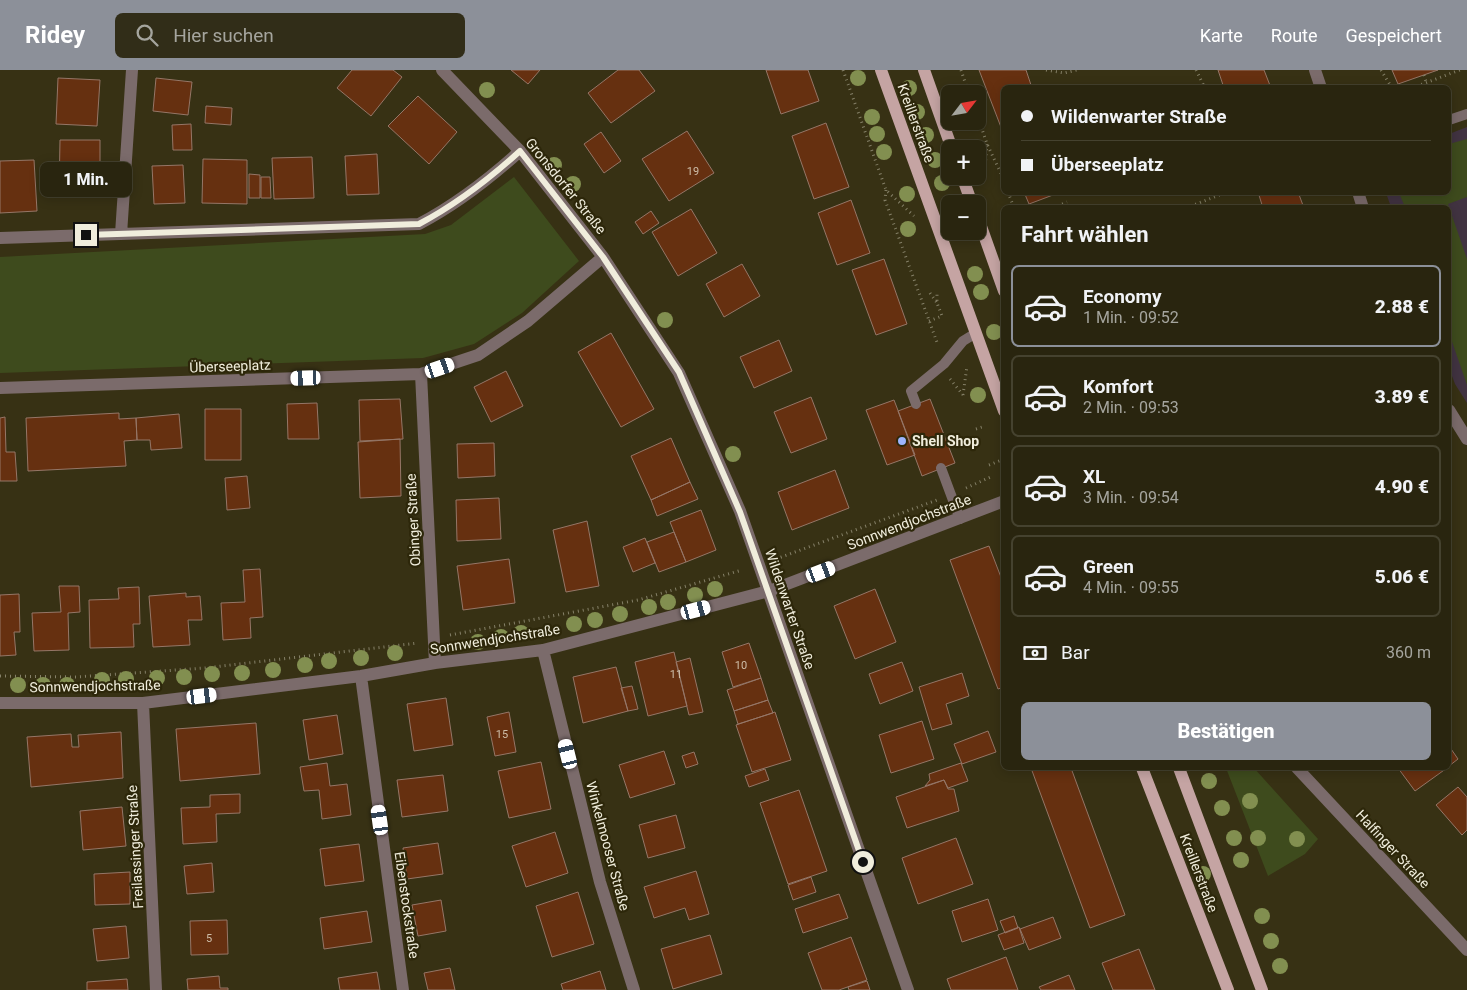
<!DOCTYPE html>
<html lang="de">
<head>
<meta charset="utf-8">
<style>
  :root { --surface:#29250f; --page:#312d18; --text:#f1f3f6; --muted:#a5a59e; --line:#45422f; --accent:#8c9099 }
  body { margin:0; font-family:Roboto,sans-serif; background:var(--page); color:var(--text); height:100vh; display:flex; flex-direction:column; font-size:19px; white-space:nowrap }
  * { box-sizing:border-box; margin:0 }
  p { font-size:16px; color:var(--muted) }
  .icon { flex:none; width:28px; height:28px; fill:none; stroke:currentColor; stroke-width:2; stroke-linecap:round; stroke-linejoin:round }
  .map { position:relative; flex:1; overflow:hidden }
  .drawer { position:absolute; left:1001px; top:135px; width:450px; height:565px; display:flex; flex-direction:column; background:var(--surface); border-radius:8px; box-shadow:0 2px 12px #0003,0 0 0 1px var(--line) }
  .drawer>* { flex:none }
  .banner { position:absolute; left:1001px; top:15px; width:450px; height:110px; border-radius:8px; box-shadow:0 2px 12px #0003,0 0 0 1px var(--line); display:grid; align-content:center; height:110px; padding:0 20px; background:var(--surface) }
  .needle { width:32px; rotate:59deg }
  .buttons { position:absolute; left:941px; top:15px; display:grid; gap:10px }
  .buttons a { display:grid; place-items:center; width:45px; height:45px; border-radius:8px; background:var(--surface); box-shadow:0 2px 12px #0003,0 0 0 1px var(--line); font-size:25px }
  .end { position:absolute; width:22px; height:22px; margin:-11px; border:6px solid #f0eddc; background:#111; box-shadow:0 0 0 2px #111 }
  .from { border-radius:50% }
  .bubble { position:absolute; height:35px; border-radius:8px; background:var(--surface); box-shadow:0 2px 12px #0003,0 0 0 1px var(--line); font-size:16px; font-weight:800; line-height:35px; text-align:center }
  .car { position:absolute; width:15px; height:30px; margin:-15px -8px; border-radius:6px; box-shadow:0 0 4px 1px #0007; background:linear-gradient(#fff 24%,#345 0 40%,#fff 0 76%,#345 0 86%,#fff 0) }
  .banner b { display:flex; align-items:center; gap:18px; height:48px; font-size:19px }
  .banner b+b { border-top:1px solid var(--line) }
  .banner i { width:12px; height:12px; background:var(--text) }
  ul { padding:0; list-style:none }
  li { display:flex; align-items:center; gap:15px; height:82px; margin:0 10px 8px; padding:0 10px; border:2px solid var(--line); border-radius:8px }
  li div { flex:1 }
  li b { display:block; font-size:19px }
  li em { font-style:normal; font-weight:800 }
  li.on { border-color:var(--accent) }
  li>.icon { width:45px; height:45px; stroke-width:1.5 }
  h2 { padding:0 20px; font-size:22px; line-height:60px }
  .pay { display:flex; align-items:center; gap:12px; height:55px; padding:0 20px; font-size:19px }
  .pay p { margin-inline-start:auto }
  .cta { display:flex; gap:10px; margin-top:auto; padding:10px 20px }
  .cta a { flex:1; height:58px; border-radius:8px; background:var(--accent); color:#fff; font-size:20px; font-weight:800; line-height:58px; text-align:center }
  header { display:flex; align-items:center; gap:30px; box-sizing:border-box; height:70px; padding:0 25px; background:var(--accent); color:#fff }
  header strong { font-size:24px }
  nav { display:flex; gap:28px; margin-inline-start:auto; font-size:18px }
  .search { width:350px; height:45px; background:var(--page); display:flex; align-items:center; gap:12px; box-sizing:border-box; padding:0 18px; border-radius:8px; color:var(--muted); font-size:19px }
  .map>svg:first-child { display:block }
  .education { fill:#413341 }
  .green { fill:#3e4b1d }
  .building { fill:#663010; stroke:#957667 }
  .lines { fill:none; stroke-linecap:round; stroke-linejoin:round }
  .path { stroke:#858068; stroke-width:3; stroke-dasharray:1 4; stroke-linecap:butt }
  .service { stroke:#7b6b6b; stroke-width:10 }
  .minor { stroke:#7b6b6b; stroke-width:12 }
  .tertiary { stroke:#7b6b6b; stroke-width:12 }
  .primary { stroke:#c5a4a3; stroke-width:12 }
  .tree { fill:#828f50 }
  .route { stroke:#f0eddc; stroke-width:6 }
  .poi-dot { fill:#9db4fd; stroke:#2d270a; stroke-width:2 }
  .labels { text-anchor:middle; stroke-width:4.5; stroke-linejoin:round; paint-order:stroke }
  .number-label { font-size:11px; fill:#cebea9 }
  .street-label { font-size:14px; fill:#f0eddc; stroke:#2d270a }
  .poi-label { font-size:14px; font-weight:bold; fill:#f0eddc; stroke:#2d270a; text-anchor:start }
</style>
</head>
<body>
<header>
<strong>Ridey</strong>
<div class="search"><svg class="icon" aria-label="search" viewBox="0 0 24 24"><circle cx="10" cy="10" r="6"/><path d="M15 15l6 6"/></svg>Hier suchen</div>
<nav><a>Karte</a><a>Route</a><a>Gespeichert</a></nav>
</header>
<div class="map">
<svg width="1467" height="920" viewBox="0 0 1467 920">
  <rect width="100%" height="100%" fill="#373114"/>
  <path class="education" d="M1467,57V333L1455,314L1449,298V138L1391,137L1386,123L1449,122V64Z"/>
  <path class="green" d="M1467,69V127L1448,134L1467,189V315L1449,263V138L1405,137L1399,123L1449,122V74Z
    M514,107L579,191L522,243L474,274L423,288L0,303V187L425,164L451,155Z
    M1226,698H1254L1318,769L1305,784L1268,806Z"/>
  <path class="building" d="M352,0H393L402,7L371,46L337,18Z
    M511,0H540L528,14Z
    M618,0H639L655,21L611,53L588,23Z
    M766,0H808L819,31L781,44Z
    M979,0H1026L1032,18H1004V65Z
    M1218,0H1264L1271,18H1224Z
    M1392,0H1438L1398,14Z
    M58,8L100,10L97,56L56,54Z
    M156,8L192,12L188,45L153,41Z
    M418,26L457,62L429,94L388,56Z
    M206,36L232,38L231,55L205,53Z
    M826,53L849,117L814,129L792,66Z
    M191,54L192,80H173L172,55Z
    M687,61L714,103L669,131L642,89Z
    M601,62L621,91L604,103L584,74Z
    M60,70H100V124H59Z
    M377,84L379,124L347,125L345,86Z
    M312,87L314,128L274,129L272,88Z
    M203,89L247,90V134L202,133Z
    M34,90L37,141L0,143V91Z
    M183,95L185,133L154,134L152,96Z
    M249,104L260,105V128H249Z
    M261,107H270L271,128H261Z
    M1024,122H1061L1029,134Z
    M1258,122H1298L1304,138H1263Z
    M851,130L870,183L837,195L818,143Z
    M691,139L717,183L678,206L652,162Z
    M651,141L659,153L643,164L635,152Z
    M884,189L907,254L876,265L852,200Z
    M742,194L760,226L724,247L706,214Z
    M611,263L654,339L621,357L578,282Z
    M779,270L792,301L754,318L740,287Z
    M506,301L523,336L491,352L474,317Z
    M811,327L827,369L791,383L774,342Z
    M400,329L403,369L360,371L359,330Z
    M930,329L955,393L922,406L898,341Z
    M894,330L915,385L887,395L866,340Z
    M317,333L319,369H288L287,334Z
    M205,339H241V390H205Z
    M119,343V349L136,348L137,370L124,371L126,396L28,401L26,348Z
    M179,344L182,378L151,380L150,370H137L136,348Z
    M5,347L6,382H15L17,411H0V348Z
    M671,368L690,412L651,430L631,386Z
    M400,369L401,426L360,428L358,372Z
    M494,373L495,406L458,408L457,374Z
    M835,400L849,438L792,460L778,422Z
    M247,406L250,438L227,440L225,408Z
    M690,412L698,429L657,446L651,430Z
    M499,428L501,469L457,471L456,430Z
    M701,440L716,480L686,492L670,452Z
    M587,451L599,516L566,522L553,460Z
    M674,462L686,492L659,502L647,472Z
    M645,468L655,493L633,502L623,477Z
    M989,476L1004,515V617L998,619L950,490Z
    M509,489L515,533L463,540L457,496Z
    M260,499L263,547L250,548L251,568L223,570L221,533L245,532L243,500Z
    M59,516H79L80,542L68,543L69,580L34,581L32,543L61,542Z
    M139,517L140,554H133L134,577L90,578L89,530L119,529L118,518Z
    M875,519L896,572L855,589L834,536Z
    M186,523V527L200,526L202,550H188L190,575L153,577L149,526Z
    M19,524L20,562H14L16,585L0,586V525Z
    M749,573L761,608L733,617L722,582Z
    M674,582L687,636L648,646L635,592Z
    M690,588L703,642L689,645L676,592Z
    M902,592L913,621L880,634L869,604Z
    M616,597L628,641L583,653L573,607Z
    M962,603L969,626L946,634L952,654L932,660L919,617Z
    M761,608L768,630L734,641L727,620Z
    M632,616L638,639L628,641L621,618Z
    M446,628L453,675L414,681L407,634Z
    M768,630L773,643L738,654L734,641Z
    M509,642L516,682L495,686L487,647Z
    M775,642L791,690L752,702L736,655Z
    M337,645L343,684L309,690L303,650Z
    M922,651L934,689L891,703L879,665Z
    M256,653L260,704L180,711L176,659Z
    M988,661L996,682L962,694L954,674Z
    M121,662L123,708L31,717L27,667L71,664L72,677H79L78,665Z
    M1449,676L1458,689L1449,696Z
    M664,681L675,714L630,728L619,695Z
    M694,682L698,694L686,698L682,686Z
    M541,692L551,739L509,748L498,701Z
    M327,693L330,716L347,714L351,745L322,749L319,720L304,721L300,697Z
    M961,693L968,711L948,718L944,710L925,716L930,710L929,704Z
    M1031,698H1071L1125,845L1090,858Z
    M1398,698H1447L1415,721Z
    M765,699L769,710L749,717L745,706Z
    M443,705L448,741L402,747L397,710Z
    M944,710L948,719H954L959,741L907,758L896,727Z
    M1458,717L1467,727V760L1462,765L1436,735Z
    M799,720L827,801L788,814L760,733Z
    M240,724V743L216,744L217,772L183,774L181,738L210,737V725Z
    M122,737L126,776L83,780L80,741Z
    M676,745L685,778L648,788L639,755Z
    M555,762L568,803L526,817L512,776Z
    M956,768L973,814L918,834L902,788Z
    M438,773L443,804L407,809L403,778Z
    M359,774L364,811L325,816L320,779Z
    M212,793L214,822L187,824L184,796Z
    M696,801L709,844L689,850L685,838L654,848L644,817Z
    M130,802V834L95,835L94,804Z
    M811,807L816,822L793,830L788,815Z
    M578,822L594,874L552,887L536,836Z
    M839,824L848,848L803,863L795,839Z
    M988,829L998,860L962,872L952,841Z
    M441,830L446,861L418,866L412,835Z
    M367,841L372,872L324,879L320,848Z
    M1014,846L1018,858L1005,863L1000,851Z
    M1053,847L1061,868L1029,880L1020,859Z
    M227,850L228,884L191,885L190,851Z
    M126,856L129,888L97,891L93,859Z
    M1019,857L1024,873L1004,880L998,865Z
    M710,865L722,904L673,919L661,879Z
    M851,867L867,910L839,920H822L808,883Z
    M1139,879L1155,920H1113L1102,893Z
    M1006,887L1018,920H951L947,909Z
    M450,898L455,920H428L424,903Z
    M600,901L606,920H563L561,914Z
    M377,902L380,920H340L338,908Z
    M1069,905L1075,920H1041L1039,917Z
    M219,906L220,918H228V920H188L187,909Z
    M127,909L128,920H87V912Z
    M867,911L870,920H849L848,917Z"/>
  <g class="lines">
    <path class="path" d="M843,0L886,120L914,146
      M961,0L969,24
      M1046,0L1064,3L1077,0
      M1196,0L1205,18
      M1381,0L1392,18
      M1424,5L1428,18
      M1412,18L1460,0
      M978,47L987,74L1004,110
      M984,110L987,74
      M886,120L885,130L938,275
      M1008,122L1014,138
      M1053,138L1067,132
      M1186,138L1227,122
      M930,223L937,233
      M929,251L942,246L937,233V221
      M950,309L963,325
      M963,325L967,296
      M976,359L982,357
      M989,395L1004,389
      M966,418L993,406
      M776,489L937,430
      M450,565L638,530L742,500
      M0,606L76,607L205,598L418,573"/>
    <path class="service" d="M1449,50L1467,44
      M916,334L911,321L944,294L963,271L976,263
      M941,398L960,449"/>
    <path class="minor" d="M442,0L520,81L603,187L679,303L740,441L908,920
      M1315,0L1321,18
      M1358,122L1363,138
      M121,164L132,0
      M0,168L419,154C457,134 488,110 520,81
      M421,304L435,593
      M0,318L421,304L478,285L528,251L603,187
      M1449,340L1467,369
      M543,580L600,812L634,920
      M361,606L403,920
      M0,633H143L361,606L435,593L543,580L769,521L1004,431
      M143,633L156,920"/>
    <path class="tertiary" d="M1297,698L1467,880"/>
    <path class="primary" d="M881,0L1004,341
      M924,0L952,79
      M962,106L972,134
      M978,148L1004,221
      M1142,698L1228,920
      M1179,698L1262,920"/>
  </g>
  <g class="tree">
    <circle cx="858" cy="8" r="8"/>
    <circle cx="909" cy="18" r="8"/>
    <circle cx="487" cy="20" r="8"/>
    <circle cx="917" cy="42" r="8"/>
    <circle cx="872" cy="47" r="8"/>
    <circle cx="877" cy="64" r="8"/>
    <circle cx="926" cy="65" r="8"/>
    <circle cx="884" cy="82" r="8"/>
    <circle cx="935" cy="90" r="8"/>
    <circle cx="554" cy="95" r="8"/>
    <circle cx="942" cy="113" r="8"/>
    <circle cx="573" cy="114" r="8"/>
    <circle cx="907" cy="124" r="8"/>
    <circle cx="908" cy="159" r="8"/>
    <circle cx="975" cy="204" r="8"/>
    <circle cx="981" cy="222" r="8"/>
    <circle cx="665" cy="250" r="8"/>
    <circle cx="994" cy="262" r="8"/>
    <circle cx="978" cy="325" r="8"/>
    <circle cx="733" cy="384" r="8"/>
    <circle cx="715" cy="519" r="8"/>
    <circle cx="695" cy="525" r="8"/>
    <circle cx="668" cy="532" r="8"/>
    <circle cx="649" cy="537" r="8"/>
    <circle cx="620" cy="544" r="8"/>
    <circle cx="595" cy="550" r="8"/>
    <circle cx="574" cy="554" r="8"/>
    <circle cx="521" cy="563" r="8"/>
    <circle cx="501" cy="567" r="8"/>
    <circle cx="478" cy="572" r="8"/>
    <circle cx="395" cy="583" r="8"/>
    <circle cx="361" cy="588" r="8"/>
    <circle cx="329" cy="591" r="8"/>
    <circle cx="305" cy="595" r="8"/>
    <circle cx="273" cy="600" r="8"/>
    <circle cx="242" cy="603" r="8"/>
    <circle cx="212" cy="604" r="8"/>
    <circle cx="184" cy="607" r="8"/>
    <circle cx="157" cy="608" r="8"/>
    <circle cx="126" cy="609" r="8"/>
    <circle cx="102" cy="610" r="8"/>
    <circle cx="18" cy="615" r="8"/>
    <circle cx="43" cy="615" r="8"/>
    <circle cx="67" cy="615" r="8"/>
    <circle cx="1209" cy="711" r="8"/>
    <circle cx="1250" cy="731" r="8"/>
    <circle cx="1222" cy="738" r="8"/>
    <circle cx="1234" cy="768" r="8"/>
    <circle cx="1258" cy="768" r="8"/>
    <circle cx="1297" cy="769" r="8"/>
    <circle cx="1241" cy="790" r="8"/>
    <circle cx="1203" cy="804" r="8"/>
    <circle cx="1262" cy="846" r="8"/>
    <circle cx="1271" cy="871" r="8"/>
    <circle cx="1280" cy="896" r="8"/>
  </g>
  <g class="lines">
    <path class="route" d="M86,165L419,154C457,134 488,110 520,81L603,187L679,302L740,442L863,792"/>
  </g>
  <circle class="poi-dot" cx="902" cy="371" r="5"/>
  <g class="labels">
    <g class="number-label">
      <text x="693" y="105">19</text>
      <text x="741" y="599">10</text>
      <text x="676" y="608">11</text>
      <text x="502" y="668">15</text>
      <text x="209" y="872">5</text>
    </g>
    <g class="street-label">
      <text transform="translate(916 53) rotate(70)" y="5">Kreillerstraße</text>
      <text transform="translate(566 116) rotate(51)" y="5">Gronsdorfer Straße</text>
      <text transform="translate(230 296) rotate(-2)" y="5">Überseeplatz</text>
      <text transform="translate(413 450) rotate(-93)" y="5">Obinger Straße</text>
      <text transform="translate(909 452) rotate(-21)" y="5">Sonnwendjochstraße</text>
      <text transform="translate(790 539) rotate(71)" y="5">Wildenwarter Straße</text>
      <text transform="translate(495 569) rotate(-9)" y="5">Sonnwendjochstraße</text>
      <text transform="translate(95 616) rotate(-1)" y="5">Sonnwendjochstraße</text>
      <text transform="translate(608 776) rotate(75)" y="5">Winkelmooser Straße</text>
      <text transform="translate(135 777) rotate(-93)" y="5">Freilassinger Straße</text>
      <text transform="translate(1393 779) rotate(47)" y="5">Halfinger Straße</text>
      <text transform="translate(1199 803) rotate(69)" y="5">Kreillerstraße</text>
      <text transform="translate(407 835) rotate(82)" y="5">Eibenstockstraße</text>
    </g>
    <g class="poi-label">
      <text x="912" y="376">Shell Shop</text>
    </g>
  </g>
</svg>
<div class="buttons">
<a><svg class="needle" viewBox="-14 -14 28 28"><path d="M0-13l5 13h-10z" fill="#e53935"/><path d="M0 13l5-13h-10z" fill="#a5a59e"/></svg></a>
<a>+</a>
<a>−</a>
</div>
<i class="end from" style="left:863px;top:792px"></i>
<i class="end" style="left:86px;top:165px"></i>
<div class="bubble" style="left:40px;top:92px;width:92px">1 Min.</div>
<i class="car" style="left:440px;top:298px;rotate:71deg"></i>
<i class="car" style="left:306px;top:308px;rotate:268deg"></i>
<i class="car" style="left:821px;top:502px;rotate:69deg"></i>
<i class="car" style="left:696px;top:540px;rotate:75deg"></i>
<i class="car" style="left:202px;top:626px;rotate:83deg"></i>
<i class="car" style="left:568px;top:684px;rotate:346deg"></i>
<i class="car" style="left:380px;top:750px;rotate:352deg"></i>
<div class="banner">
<b><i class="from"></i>Wildenwarter Straße</b>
<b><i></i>Überseeplatz</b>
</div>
<section class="drawer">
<h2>Fahrt wählen</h2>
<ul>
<li class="on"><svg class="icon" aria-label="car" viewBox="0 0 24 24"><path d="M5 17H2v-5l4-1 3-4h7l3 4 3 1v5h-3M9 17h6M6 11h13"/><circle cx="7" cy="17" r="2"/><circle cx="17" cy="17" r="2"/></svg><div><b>Economy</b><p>1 Min. · 09:52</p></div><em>2.88 €</em></li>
<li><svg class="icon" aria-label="car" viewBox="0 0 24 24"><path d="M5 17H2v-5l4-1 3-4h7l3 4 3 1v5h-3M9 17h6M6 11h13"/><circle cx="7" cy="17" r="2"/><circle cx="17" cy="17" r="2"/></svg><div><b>Komfort</b><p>2 Min. · 09:53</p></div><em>3.89 €</em></li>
<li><svg class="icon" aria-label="car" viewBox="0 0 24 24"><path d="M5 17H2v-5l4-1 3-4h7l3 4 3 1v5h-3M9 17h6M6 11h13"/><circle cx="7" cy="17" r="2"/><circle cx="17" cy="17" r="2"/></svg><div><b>XL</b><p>3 Min. · 09:54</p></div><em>4.90 €</em></li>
<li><svg class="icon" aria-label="car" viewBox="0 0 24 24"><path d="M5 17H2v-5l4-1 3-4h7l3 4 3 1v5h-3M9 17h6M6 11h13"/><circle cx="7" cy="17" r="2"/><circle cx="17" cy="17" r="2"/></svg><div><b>Green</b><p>4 Min. · 09:55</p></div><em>5.06 €</em></li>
</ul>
<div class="pay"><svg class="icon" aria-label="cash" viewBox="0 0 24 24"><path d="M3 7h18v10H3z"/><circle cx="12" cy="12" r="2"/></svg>Bar<p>360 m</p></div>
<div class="cta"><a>Bestätigen</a></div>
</section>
</div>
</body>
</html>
